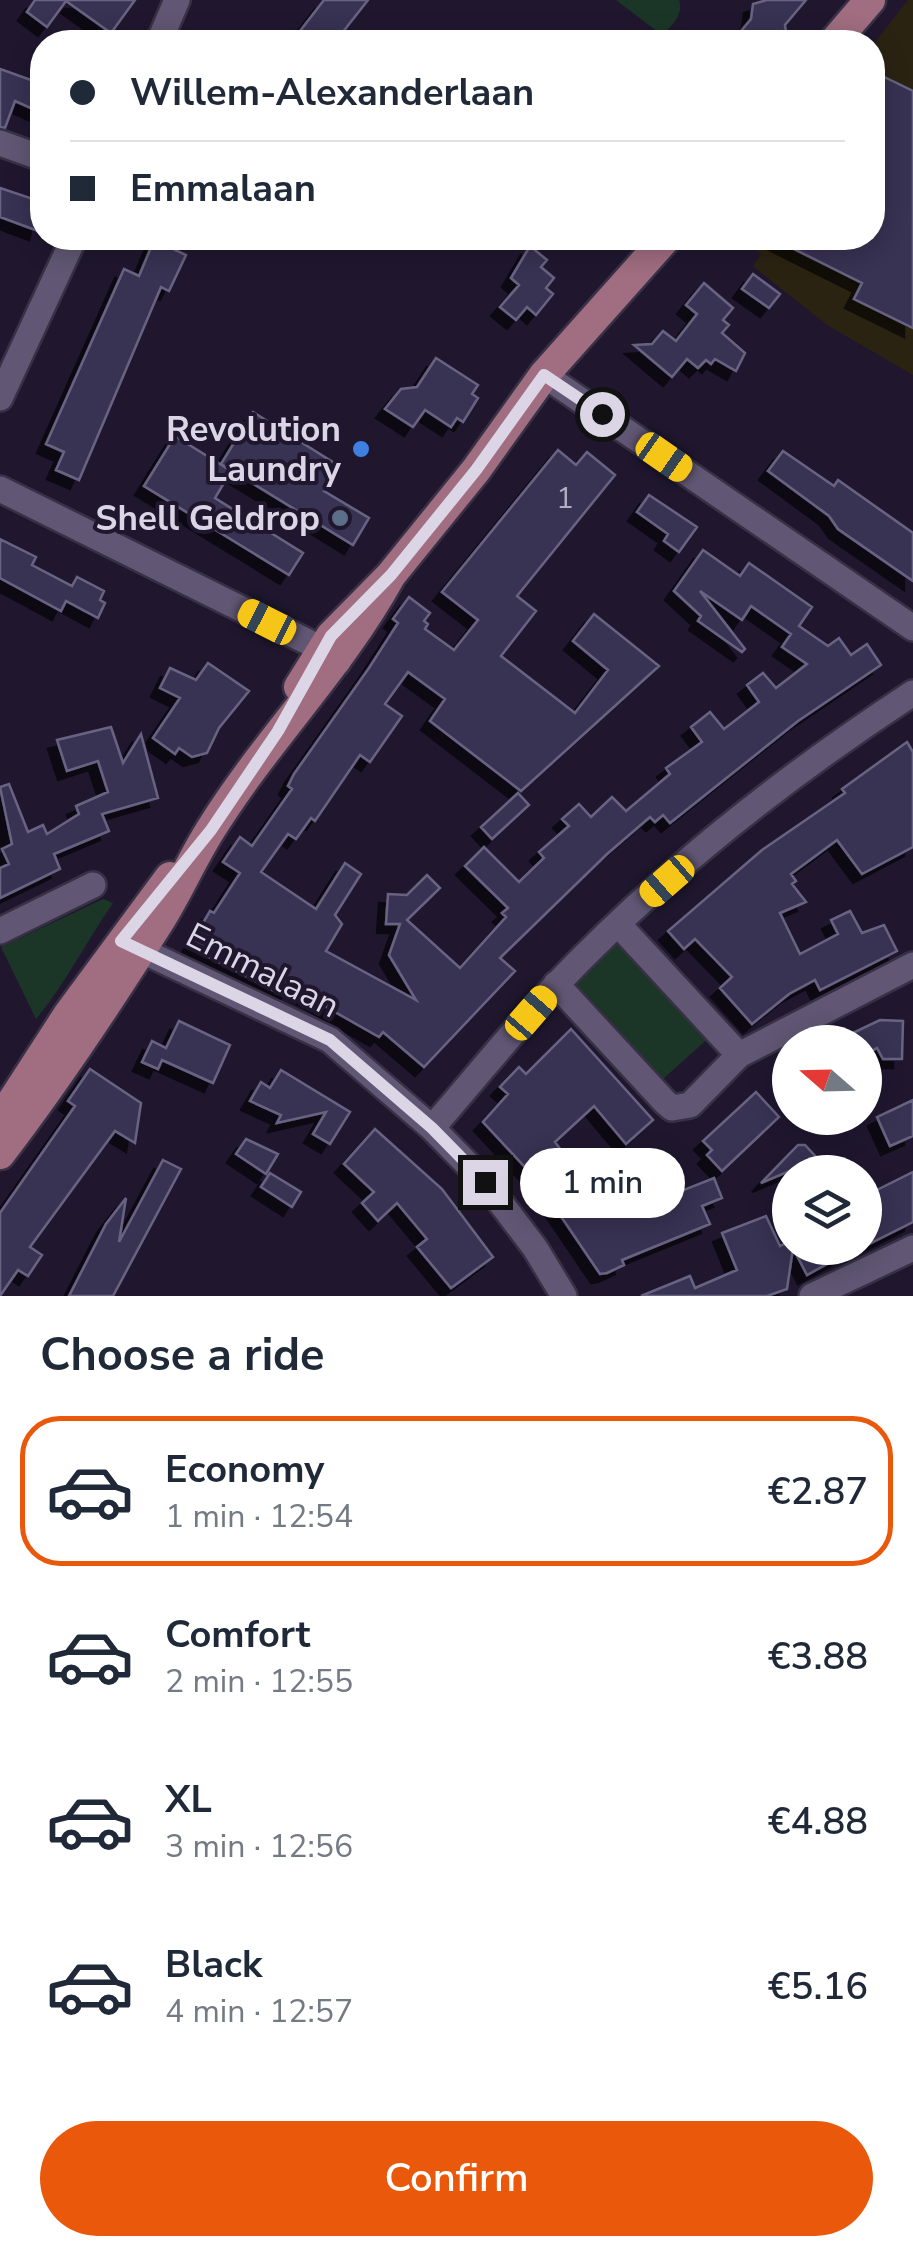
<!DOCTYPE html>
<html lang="en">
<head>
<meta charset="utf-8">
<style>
  :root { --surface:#fff; --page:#f6f6f7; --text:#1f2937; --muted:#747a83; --line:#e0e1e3; --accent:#ea580c }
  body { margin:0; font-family:"Nunito Sans",sans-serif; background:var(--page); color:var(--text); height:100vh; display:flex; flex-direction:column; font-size:38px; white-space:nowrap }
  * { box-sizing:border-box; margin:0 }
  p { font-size:32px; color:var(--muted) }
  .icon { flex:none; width:55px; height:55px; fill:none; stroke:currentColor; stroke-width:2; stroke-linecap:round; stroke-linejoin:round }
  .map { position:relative; height:1296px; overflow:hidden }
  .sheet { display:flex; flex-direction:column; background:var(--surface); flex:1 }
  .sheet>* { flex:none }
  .banner { position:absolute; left:30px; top:30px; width:855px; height:220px; border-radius:40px; box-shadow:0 5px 25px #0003; display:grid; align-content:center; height:220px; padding:0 40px; background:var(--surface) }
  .needle { width:65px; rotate:290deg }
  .buttons { position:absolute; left:772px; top:1025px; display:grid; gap:20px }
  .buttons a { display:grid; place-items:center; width:110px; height:110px; border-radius:50%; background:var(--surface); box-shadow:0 5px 25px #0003; font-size:50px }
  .end { position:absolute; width:45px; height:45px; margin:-22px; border:12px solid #dbd5e6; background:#111; box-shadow:0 0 0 5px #111 }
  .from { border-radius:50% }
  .bubble { position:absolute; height:70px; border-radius:35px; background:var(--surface); box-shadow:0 5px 25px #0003; font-size:32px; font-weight:600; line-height:70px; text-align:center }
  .car { position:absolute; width:30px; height:60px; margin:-30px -15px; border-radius:12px; box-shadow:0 0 8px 2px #0007; background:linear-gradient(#f5c518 24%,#345 0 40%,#f5c518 0 76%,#345 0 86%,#f5c518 0) }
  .banner b { display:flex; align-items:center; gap:35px; height:95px; font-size:38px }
  .banner b+b { border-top:2px solid var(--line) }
  .banner i { width:25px; height:25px; background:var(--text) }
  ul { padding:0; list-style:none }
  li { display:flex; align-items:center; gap:30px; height:150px; margin:0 20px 15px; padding:0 20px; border:5px solid transparent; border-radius:40px }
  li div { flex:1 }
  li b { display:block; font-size:38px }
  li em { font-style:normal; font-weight:600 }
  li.active { border-color:var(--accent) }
  li>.icon { width:90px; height:90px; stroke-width:1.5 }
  h2 { padding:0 40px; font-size:45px; line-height:120px }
  .primary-button { display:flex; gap:20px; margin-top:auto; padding:20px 40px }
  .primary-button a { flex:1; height:115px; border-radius:60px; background:var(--accent); color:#fff; font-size:40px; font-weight:600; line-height:115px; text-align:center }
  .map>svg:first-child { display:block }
  .industrial { fill:#2b2312 }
  .green { fill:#1b3627 }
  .building { fill:#393352; stroke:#686482; stroke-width:2.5; filter:url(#shadow) }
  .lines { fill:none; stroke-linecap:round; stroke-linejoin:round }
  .minor-casing { stroke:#383145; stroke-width:30 }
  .major-casing { stroke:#383145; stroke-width:35 }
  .minor { stroke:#615774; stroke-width:25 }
  .major { stroke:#a16d81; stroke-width:30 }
  .route { stroke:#dbd5e6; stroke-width:12 }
  .shop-dot { fill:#3f7fe0; stroke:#20172f; stroke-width:4 }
  .service-dot { fill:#5c6f8a; stroke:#20172f; stroke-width:4 }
  .labels { text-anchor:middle; stroke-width:8; stroke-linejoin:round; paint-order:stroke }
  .number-label { font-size:30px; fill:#b2acc1 }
  .poi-label { font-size:35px; font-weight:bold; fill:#dbd5e6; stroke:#20172f; text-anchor:end }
  .street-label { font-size:35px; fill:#dbd5e6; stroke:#20172f }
</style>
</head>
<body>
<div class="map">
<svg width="913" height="1296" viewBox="0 0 913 1296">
  <defs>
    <filter id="shadow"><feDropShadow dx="-9" dy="9" stdDeviation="0" flood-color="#0009"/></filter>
  </defs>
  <rect width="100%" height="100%" fill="#20172f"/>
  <path class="industrial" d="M908,0H913V375L827,325L753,266L761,254L739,238H872L873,45Z"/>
  <path class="green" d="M616,0H679C684,14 672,26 662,35Z
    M103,899L113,903C86,942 66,983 36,1019L1,947Z
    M619,939L712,1035L663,1079L571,985Z"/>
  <path class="building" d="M35,0H135L111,33L66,1L47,27L27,12Z
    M324,0H368L335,42H306L297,35Z
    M767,0H806L785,25L786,32H779L770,42H732L751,19L753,4Z
    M0,69L42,84V113L15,101L5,128L0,127Z
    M872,71L913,91V328L854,299L862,283L772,238H872Z
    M0,188L36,200L32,211L42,214L38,231L0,217Z
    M155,238H181L175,250L186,255L169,291L161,287L79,480L56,470L64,452L46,444L124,269L139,276Z
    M530,246L547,260L541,267L554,278L546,288L553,294L536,315L527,307L516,320L500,307L519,285L511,278Z
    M753,274L780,294L769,308L742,289Z
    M704,283L733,308L723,320L729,325L722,333L745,353L736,371L715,359L711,364L706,360L698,368L687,359L672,377L634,345L652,344L663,331L676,341L697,314L686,305Z
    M436,358L478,385L472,394L478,398L463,422L457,418L451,427L425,410L413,427L385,409L401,389L417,387Z
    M253,412L339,466L324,491L369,518L353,545L221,464Z
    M175,436L231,471L215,498L303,553L289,575L144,486Z
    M558,450L576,465L587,452L615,475L517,596L536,611L501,656L575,713L608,670L573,641L594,614L659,666L521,791L430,721L445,699L408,672L385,704L402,716L370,762L360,755L315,821L311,818L296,839L288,834L261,872L316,909L345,863L361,874L335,915L342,924L326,951L416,1000L389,955L400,924H386L388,894L407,895L427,875L440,888L407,920L460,968L506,917L502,913L508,908L465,866L484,847L519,882L544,858L539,852L569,826L562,819L579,804L591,817L612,797L626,811L670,774L666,768L702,742L691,727L710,712L724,729L759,702L747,685L763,673L776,688L807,664L782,647L791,634L751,606L742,620L700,591L745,649L742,652L698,621L701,616L674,591L703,550L740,576L749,563L812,607L799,626L828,646L839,638L851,655L867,644L881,665L798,721L670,823L663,815L655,822L650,817L607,854L500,958L515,971L424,1067L383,1032L379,1037L291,987L286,997L189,947L210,911L214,913L240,873L223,862L240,837L252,846L292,789L288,786L294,774L369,668L398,623L393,619L409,597L430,613L424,621L428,624L425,629L454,650L478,620L442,592Z
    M783,451L834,486L838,480L913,533V581L838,529L829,516L768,471Z
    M649,495L697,527L679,552L664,541L668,534L637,512Z
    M0,539L36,557L32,565L72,586L77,577L104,591L100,600L105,603L98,618L66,601L61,611L0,578Z
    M208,663L249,691L219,728L207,753L192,757L179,748L175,754L153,738L180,698L160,688L170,668L196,680Z
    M111,727L123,763L141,734L158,798L102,814L109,831L54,854L60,869L0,898V868L9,864L2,849L12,844L0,787L9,784L28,832L43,825L47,834L79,814L76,806L108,792L98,761L67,771L57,740Z
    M907,742L913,752V847L862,874L837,840L791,874L796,881L792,884L806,902L780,913L800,954L838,934L831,920L850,911L862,933L884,925L897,951L820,990L815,980L789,994L752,1024L720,988L732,977L695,939L684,949L668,931L762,850L845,793L842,789Z
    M518,793L529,805L492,839L481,827Z
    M880,1020L903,1021L902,1059H883L877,1048L865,1055V1042H834Z
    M179,1021L230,1045L213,1083L162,1060L158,1069L142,1062L152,1041L166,1048Z
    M571,1029L653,1120L626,1144L594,1106L555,1142L587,1185L625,1151L666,1197L714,1178L722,1198L702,1206L710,1224L622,1260L624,1265L607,1273L600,1274L535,1178L483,1122L508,1094L500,1087L519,1067L526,1074Z
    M90,1069L141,1103L135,1143L115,1131L30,1247L42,1255L28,1276L18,1270L0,1296V1213L75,1106L68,1101Z
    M281,1070L350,1112L330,1144L313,1134L326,1112L277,1123L281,1115L250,1101L261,1082L270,1088Z
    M756,1092L779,1117L722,1171L707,1155L712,1150L703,1141Z
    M913,1100V1136L890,1146L877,1117Z
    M375,1129L442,1189L493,1257L451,1288L417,1247L427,1239L397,1203L378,1221L362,1203L374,1192L344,1164Z
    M246,1139L278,1154L266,1174L236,1154Z
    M798,1145H805L818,1159L761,1183Z
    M163,1160L181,1169L113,1296H69L106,1224L126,1198L119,1242Z
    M913,1172V1222L865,1246V1196Z
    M270,1173L301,1192L292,1207L261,1187Z
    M766,1216L780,1246L790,1241V1248H856L807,1275L793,1248L787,1289L767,1296H641L690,1276L695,1288L737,1270L722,1233Z"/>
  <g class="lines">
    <g class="minor-casing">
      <path id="minor" d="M159,42L177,0
        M0,143L42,158
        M544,375L913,628
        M0,398L74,238
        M0,489L308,642L338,662
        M0,931L93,885
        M126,943L330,1040L432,1128L485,1182L535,1248L564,1296
        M556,984L665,1102L672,1108L690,1105L739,1055L618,924
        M739,1055L913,965
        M432,1128C474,1080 514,1029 558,983C663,873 786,776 913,693
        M812,1296L913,1248"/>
    </g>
    <g class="major-casing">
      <path id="major" d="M834,42L870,0
        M299,687L331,636L391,575L476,470L544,375L666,238
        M0,1120L68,1015L170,877
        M0,1154C57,1080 109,1001 159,922C178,892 192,859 211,829C267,739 340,668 391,575"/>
    </g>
    <use href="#minor" class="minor"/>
    <use href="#major" class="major"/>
  </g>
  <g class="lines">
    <path class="route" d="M485,1182L432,1128L330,1040L121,941L211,830L278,731L331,636L391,575L476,470L544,375L602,414"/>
  </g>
  <circle class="shop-dot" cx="361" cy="449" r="10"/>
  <circle class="service-dot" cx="340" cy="518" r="10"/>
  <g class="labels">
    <g class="number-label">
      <text x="565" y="508">1</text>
    </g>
    <g class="poi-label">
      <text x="341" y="441">Revolution<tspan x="341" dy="40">Laundry</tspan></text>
      <text x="320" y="530">Shell Geldrop</text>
    </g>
    <g class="street-label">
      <text transform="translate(263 970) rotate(27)" y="12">Emmalaan</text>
    </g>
  </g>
</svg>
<div class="buttons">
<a><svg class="needle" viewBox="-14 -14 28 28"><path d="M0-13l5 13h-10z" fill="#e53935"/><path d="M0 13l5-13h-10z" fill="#747a83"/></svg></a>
<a><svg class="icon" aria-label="layers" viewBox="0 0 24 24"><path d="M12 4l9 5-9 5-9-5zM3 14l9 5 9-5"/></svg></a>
</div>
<i class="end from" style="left:602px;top:414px"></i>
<i class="end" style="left:485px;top:1182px"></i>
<div class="bubble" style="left:520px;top:1148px;width:165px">1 min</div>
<i class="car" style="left:664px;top:457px;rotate:125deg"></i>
<i class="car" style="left:267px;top:622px;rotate:297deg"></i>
<i class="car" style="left:667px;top:881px;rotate:229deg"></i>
<i class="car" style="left:531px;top:1013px;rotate:41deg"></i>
<div class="banner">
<b><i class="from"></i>Willem-Alexanderlaan</b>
<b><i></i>Emmalaan</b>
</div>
</div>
<section class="sheet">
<h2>Choose a ride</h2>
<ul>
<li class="active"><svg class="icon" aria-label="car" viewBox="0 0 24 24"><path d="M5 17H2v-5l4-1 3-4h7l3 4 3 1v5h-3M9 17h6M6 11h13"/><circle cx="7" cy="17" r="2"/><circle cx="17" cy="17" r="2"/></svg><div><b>Economy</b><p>1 min · 12:54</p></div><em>€2.87</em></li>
<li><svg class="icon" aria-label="car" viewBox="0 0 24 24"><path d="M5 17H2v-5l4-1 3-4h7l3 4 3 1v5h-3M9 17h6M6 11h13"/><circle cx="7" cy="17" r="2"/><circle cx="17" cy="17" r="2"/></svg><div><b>Comfort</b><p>2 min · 12:55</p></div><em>€3.88</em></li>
<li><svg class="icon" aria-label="car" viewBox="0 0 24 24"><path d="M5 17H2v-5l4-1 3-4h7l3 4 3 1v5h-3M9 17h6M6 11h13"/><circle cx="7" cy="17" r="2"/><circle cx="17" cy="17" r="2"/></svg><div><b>XL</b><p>3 min · 12:56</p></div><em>€4.88</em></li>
<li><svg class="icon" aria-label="car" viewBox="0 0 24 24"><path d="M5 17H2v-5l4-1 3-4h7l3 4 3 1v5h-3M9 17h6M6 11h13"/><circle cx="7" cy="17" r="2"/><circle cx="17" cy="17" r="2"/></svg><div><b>Black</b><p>4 min · 12:57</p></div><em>€5.16</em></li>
</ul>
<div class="primary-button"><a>Confirm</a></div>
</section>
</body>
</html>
